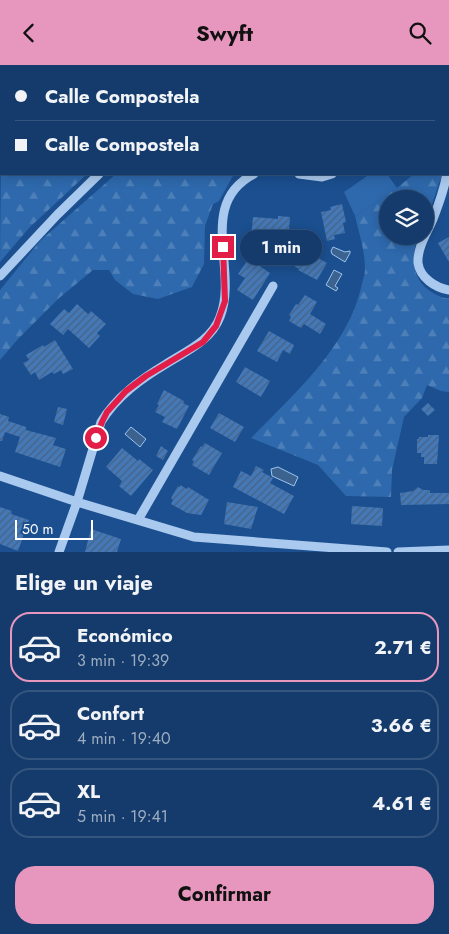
<!DOCTYPE html>
<html lang="es">
<head>
<meta charset="utf-8">
<style>
  :root { --surface:#143b6b; --page:#214673; --text:#f1f3f6; --muted:#9dadc1; --line:#33557e; --accent:#e797bd }
  body { margin:0; font-family:Jost,sans-serif; background:var(--page); color:var(--text); height:100vh; display:flex; flex-direction:column; font-size:19px; white-space:nowrap }
  * { box-sizing:border-box; margin:0 }
  p { font-size:16px; color:var(--muted) }
  .icon { flex:none; width:28px; height:28px; fill:none; stroke:currentColor; stroke-width:2; stroke-linecap:round; stroke-linejoin:round }
  .map { position:relative; height:487px; overflow:hidden }
  .sheet { display:flex; flex-direction:column; background:var(--surface); flex:1 }
  .sheet>* { flex:none }
  .guide { position:absolute; left:0px; top:0px; width:450px; height:110px; box-shadow:0 2px 12px #0003,0 0 0 1px var(--line); display:grid; align-content:center; height:110px; padding:0 15px; background:var(--surface) }
  .buttons { position:absolute; left:379px; top:125px; display:grid; gap:10px }
  .buttons a { display:grid; place-items:center; width:55px; height:55px; border-radius:50%; background:var(--surface); box-shadow:0 2px 12px #0003,0 0 0 1px var(--line); font-size:25px }
  .scale { position:absolute; left:15px; bottom:12px; width:78px; box-sizing:border-box; padding-left:5px; border:2px solid #fff; border-top:0; font-size:14px; line-height:18px; white-space:nowrap; color:#fff; -webkit-text-stroke:4px #1b4f8f; paint-order:stroke }
  .end { position:absolute; width:22px; height:22px; margin:-11px; border:6px solid #e11d48; background:#fff; box-shadow:0 0 0 2px #fff }
  .from { border-radius:50% }
  .bubble { position:absolute; height:35px; border-radius:18px; background:var(--surface); box-shadow:0 2px 12px #0003,0 0 0 1px var(--line); font-size:16px; font-weight:700; line-height:35px; text-align:center }
  .guide b { display:flex; align-items:center; gap:18px; height:48px; font-size:19px }
  .guide b+b { border-top:1px solid var(--line) }
  .guide i { width:12px; height:12px; background:var(--text) }
  ul { padding:0; list-style:none }
  li { display:flex; align-items:center; gap:15px; height:70px; margin:0 10px 8px; padding:0 5px; border:2px solid var(--line); border-radius:20px }
  li div { flex:1 }
  li b { display:block; font-size:19px }
  li em { font-style:normal; font-weight:700 }
  li.on { border-color:var(--accent) }
  li>.icon { width:45px; height:45px; stroke-width:1.5 }
  h2 { padding:0 15px; font-size:22px; line-height:60px }
  .action { display:flex; gap:10px; margin-top:auto; padding:10px 15px }
  .action a { flex:1; height:58px; border-radius:20px; background:var(--accent); color:#111; font-size:20px; font-weight:700; line-height:58px; text-align:center }
  header { display:flex; justify-content:space-between; align-items:center; height:65px; padding:0 15px; background:var(--accent); color:#111; font-size:22px; font-weight:700 }
  .map>svg:first-child { display:block }
  .green { fill:#2e69ad }
  .forest { fill:url(#forest-firs) }
  .water { fill:#3c6290; stroke:#9cc4f0 }
  .building { fill:url(#building-hatch) }
  .lines { fill:none; stroke-linecap:round; stroke-linejoin:round }
  .minor { stroke:#a9c9ee; stroke-width:9 }
  .route { stroke:#e11d48; stroke-width:6 }
</style>
</head>
<body>
<header><svg class="icon" aria-label="back" viewBox="0 0 24 24"><path d="M15 5l-7 7 7 7"/></svg>Swyft<svg class="icon" aria-label="search" viewBox="0 0 24 24"><circle cx="10" cy="10" r="6"/><path d="M15 15l6 6"/></svg></header>
<div class="map">
<svg width="449" height="487" viewBox="0 0 449 487">
  <defs>
    <pattern id="forest-firs" width="22" height="20" patternUnits="userSpaceOnUse" patternTransform="scale(1.25)"><rect width="22" height="20" fill="#2e69ad"/><path d="M5 1l3.5 6h-7zM16 11l3.5 6h-7z" fill="#4d80b9"/></pattern>
    <pattern id="building-hatch" width="6" height="6" patternUnits="userSpaceOnUse" patternTransform="scale(1.25)"><rect width="6" height="6" fill="#4478b7"/><path d="M-1 1l2-2M0 6l6-6M5 7l2-2" fill="none" stroke="#486282"/></pattern>
  </defs>
  <rect width="100%" height="100%" fill="#1b4f8f"/>
  <path class="green" d="M370,109H387L397,123L355,151L344,127Z"/>
  <path class="forest" d="M0,0H88L1,1V51Z
    M449,41V120L440,115L425,160V134H388V171H419C409,191 412,218 435,229C440,231 443,234 449,233V327L441,326L427,320L422,333L404,352L392,405L391,432L346,431L318,400L251,373C292,331 347,283 361,223C362,217 365,210 365,204C365,186 359,168 355,151L398,122L414,109H449Z
    M1,94V109H87L29,163L0,197Z
    M116,109H234L219,136L213,139L205,161L204,199L192,222L158,234L133,229L115,215L109,205H93L58,234L18,274L0,295V225L40,176Z"/>
  <path class="water" d="M333,182L345,187L350,186V188L345,197L332,189L331,186Z
    M334,205L342,209L335,221L338,223L336,226L326,220Z
    M131,362L146,374L140,382L125,369Z
    M278,402L298,412L294,421L272,411L271,404Z"/>
  <path class="building" d="M342,139L346,157L343,158L345,168L334,170L335,174L327,176L321,147L331,145L330,142Z
    M278,151L290,152L288,180L268,179L269,173L251,171L253,152L278,154Z
    M449,172V197L438,178Z
    M300,183L327,198L317,215L298,205L299,204L291,199Z
    M247,196L250,198L252,196L270,208L253,235L237,225L245,213L238,209Z
    M305,230L317,237L310,249L326,259L320,269L304,259L301,263L289,256L291,252L289,250L296,239L298,240Z
    M77,239L88,249L91,246L106,259L97,268L100,271L89,283L68,264L63,270L50,259L64,244L69,248Z
    M269,266L294,280L290,289L283,285L277,297L257,286Z
    M55,275L73,304L63,309L61,305L54,309L52,307L39,315L35,307L31,310L23,298L29,295L26,290L43,280L44,282Z
    M245,302L270,316L261,332L236,317Z
    M164,325L184,336L183,338L189,341L177,364L162,357L165,352L155,347L159,340L157,339Z
    M428,338L435,345L428,351L421,344Z
    M58,342L67,344L63,360L54,357Z
    M219,348L244,362L235,377L210,363Z
    M0,349L9,352L8,356L26,362V365L56,373L53,380L66,384L60,402L15,387L20,372L5,367L2,376H0Z
    M428,370H439L437,399H424V392H421V388H417V374H419V372H428Z
    M205,378L222,388L209,410L192,400L194,396L192,395L201,381L202,382Z
    M161,381L168,386L163,395L156,391Z
    M122,383L138,396L139,394L153,405L131,431L119,421L122,416L106,402Z
    M256,401L264,405L262,407L273,413L270,418L294,431L284,449L233,422L241,406L251,411Z
    M180,420L187,424L188,422L209,435L201,450L187,448L171,439L173,435L171,433L178,421L180,422Z
    M418,422L423,425H430V428H449V439L401,440L400,428L413,426Z
    M227,437L258,442L251,464L224,459Z
    M352,441L383,443L382,461L351,459Z
    M0,442L12,446L11,449L29,455L18,486L0,479Z
    M91,464L121,474L117,487H85Z"/>
  <g class="lines">
    <path class="minor" d="M205,1L206,0
      M449,82V87
      M299,109L322,112L332,109
      M447,109C444,124 439,139 433,154C427,168 417,183 418,198C420,213 436,223 449,225
      M0,211L57,150L99,109
      M0,411L77,437L194,472L387,487
      M138,455L273,221
      M59,487L77,437L101,357C117,331 141,314 166,299C186,286 211,276 220,252C239,205 196,139 254,109
      M398,487L449,485"/>
  </g>
  <g class="lines">
    <path class="route" d="M96,373L102,357L107,347L126,326L146,311L203,277L216,261L225,236L223,182"/>
  </g>
</svg>
<div class="buttons">
<a><svg class="icon" aria-label="layers" viewBox="0 0 24 24"><path d="M12 4l9 5-9 5-9-5zM3 14l9 5 9-5"/></svg></a>
</div>
<div class="scale">50 m</div>
<i class="end from" style="left:96px;top:373px"></i>
<i class="end" style="left:223px;top:182px"></i>
<div class="bubble" style="left:240px;top:165px;width:82px">1 min</div>
<div class="guide">
<b><i class="from"></i>Calle Compostela</b>
<b><i></i>Calle Compostela</b>
</div>
</div>
<section class="sheet">
<h2>Elige un viaje</h2>
<ul>
<li class="on"><svg class="icon" aria-label="car" viewBox="0 0 24 24"><path d="M5 17H2v-5l4-1 3-4h7l3 4 3 1v5h-3M9 17h6M6 11h13"/><circle cx="7" cy="17" r="2"/><circle cx="17" cy="17" r="2"/></svg><div><b>Económico</b><p>3 min · 19:39</p></div><em>2.71 €</em></li>
<li><svg class="icon" aria-label="car" viewBox="0 0 24 24"><path d="M5 17H2v-5l4-1 3-4h7l3 4 3 1v5h-3M9 17h6M6 11h13"/><circle cx="7" cy="17" r="2"/><circle cx="17" cy="17" r="2"/></svg><div><b>Confort</b><p>4 min · 19:40</p></div><em>3.66 €</em></li>
<li><svg class="icon" aria-label="car" viewBox="0 0 24 24"><path d="M5 17H2v-5l4-1 3-4h7l3 4 3 1v5h-3M9 17h6M6 11h13"/><circle cx="7" cy="17" r="2"/><circle cx="17" cy="17" r="2"/></svg><div><b>XL</b><p>5 min · 19:41</p></div><em>4.61 €</em></li>
</ul>
<div class="action"><a>Confirmar</a></div>
</section>
</body>
</html>
